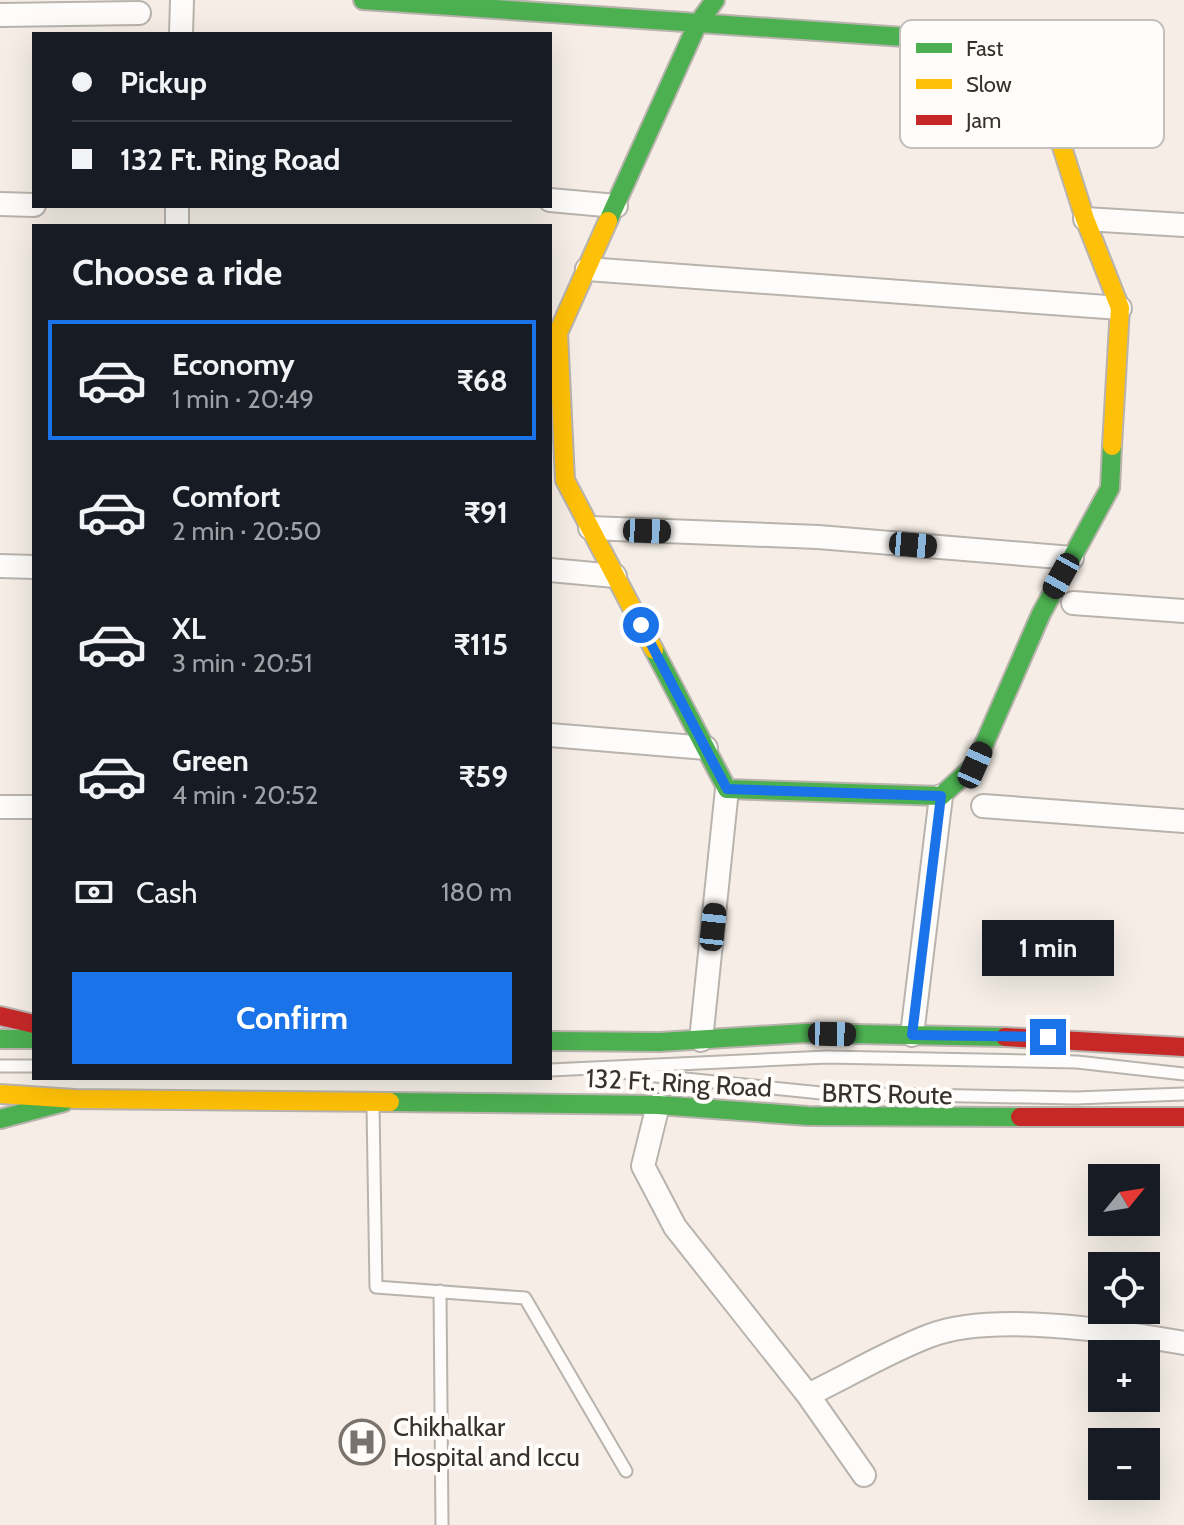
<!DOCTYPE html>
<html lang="en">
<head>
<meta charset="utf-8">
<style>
  :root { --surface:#171b24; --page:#20242c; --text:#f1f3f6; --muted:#9ea1a6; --line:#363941; --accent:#1a73e8 }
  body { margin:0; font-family:Cabin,sans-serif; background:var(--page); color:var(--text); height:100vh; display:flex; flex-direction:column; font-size:30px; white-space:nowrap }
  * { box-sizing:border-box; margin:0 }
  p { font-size:26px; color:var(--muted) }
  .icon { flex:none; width:44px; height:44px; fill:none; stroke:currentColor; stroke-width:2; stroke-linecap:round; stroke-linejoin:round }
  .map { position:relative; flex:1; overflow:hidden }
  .sheet { position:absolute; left:32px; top:224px; width:520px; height:856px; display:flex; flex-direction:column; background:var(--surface); border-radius:0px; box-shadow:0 8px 32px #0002 }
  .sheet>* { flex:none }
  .top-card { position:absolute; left:32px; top:32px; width:520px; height:176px; border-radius:0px; box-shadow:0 8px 32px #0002; display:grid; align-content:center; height:176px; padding:0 40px; background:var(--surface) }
  .needle { width:52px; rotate:60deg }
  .buttons { position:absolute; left:1088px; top:1164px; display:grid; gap:16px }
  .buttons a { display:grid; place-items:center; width:72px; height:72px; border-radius:0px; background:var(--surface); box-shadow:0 8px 32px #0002; font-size:40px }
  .end { position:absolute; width:36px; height:36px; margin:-18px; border:10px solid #1a73e8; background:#fff; box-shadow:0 0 0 4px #fff }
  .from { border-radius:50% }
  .bubble { position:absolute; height:56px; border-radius:0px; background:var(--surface); box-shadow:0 8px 32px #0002; font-size:26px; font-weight:700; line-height:56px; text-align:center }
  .car { position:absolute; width:24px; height:48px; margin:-24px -12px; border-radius:10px; box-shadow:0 0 6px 2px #0007; background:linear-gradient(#222 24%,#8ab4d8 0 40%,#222 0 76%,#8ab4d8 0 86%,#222 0) }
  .top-card b { display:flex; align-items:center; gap:28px; height:76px; font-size:30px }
  .top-card b+b { border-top:2px solid var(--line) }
  .top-card i { width:20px; height:20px; background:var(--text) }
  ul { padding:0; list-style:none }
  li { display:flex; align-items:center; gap:24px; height:120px; margin:0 16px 12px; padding:0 24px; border:4px solid transparent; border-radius:0px }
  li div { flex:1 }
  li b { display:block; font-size:30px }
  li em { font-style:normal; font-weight:700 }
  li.selected { border-color:var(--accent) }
  li>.icon { width:72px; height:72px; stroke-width:1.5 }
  h2 { padding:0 40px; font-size:36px; line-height:96px }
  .pay { display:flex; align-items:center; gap:20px; height:88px; padding:0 40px; font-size:30px }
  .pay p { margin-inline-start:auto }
  .button { display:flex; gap:16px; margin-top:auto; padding:16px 40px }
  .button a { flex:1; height:92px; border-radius:0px; background:var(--accent); color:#fff; font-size:32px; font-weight:700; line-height:92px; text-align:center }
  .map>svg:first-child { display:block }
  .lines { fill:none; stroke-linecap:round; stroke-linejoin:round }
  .lane-casing { stroke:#b8b3ad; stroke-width:15 }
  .street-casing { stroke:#b8b3ad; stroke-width:26 }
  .fast-casing { stroke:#b8b3ad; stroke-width:22 }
  .slow-casing { stroke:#b8b3ad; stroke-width:22 }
  .jam-casing { stroke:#b8b3ad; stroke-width:22 }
  .lane { stroke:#fefcfb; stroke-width:11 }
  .street { stroke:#fefcfb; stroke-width:22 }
  .fast { stroke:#4caf50; stroke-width:18 }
  .slow { stroke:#ffc107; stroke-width:18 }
  .jam { stroke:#c62828; stroke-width:18 }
  .route { stroke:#1a73e8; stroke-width:10 }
  .labels { text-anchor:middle; stroke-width:8; stroke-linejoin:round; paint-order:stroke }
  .street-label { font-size:26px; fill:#37312c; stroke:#fffcf9 }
  .poi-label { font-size:26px; fill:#37312c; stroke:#fffcf9; text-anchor:start }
  .key { fill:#fffcf9; stroke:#c3bfbc; stroke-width:2 }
  .key-label { font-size:22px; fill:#37312c }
</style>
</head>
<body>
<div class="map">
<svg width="1184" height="1525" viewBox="0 0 1184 1525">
  <rect width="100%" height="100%" fill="#f5ede6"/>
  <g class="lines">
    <g class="lane-casing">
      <path id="lane" d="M0,1066H34
        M550,1070L827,1057L1077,1062L1184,1074
        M627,1073L821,1093L1075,1098L1184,1094
        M373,1106L376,1287L525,1298L626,1471
        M440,1291L442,1525"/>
    </g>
    <g class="street-casing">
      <path id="street" d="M0,15L139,13
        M181,34L182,0
        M550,200L616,206
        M0,204L34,205
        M1085,219L1184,225
        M177,226V206
        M587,269L1120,308
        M590,528L818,537L1072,558
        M0,566L34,567
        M550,570L615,576
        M1073,603L1184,611
        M550,735L706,748
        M983,806L1184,821
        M0,807H34
        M912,1035L941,796
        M701,1040L727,789
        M658,1105L643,1166L675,1227L808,1395L864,1475
        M808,1395C848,1376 887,1352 929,1336C992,1311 1117,1331 1184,1343"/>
    </g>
    <g class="fast-casing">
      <path id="fast" d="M363,0L1006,44
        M608,221L697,25L715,0
        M654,650L727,789L941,796L975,765L1041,614L1110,488L1112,446
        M0,1039H34
        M550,1041L660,1042L806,1033L1005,1037
        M390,1102L658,1105L808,1116L1020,1117
        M0,1119L64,1102"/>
    </g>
    <g class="slow-casing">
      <path id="slow" d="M1006,44L1016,45L1035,62L1085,219L1120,308L1112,446
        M608,221L558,333L565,480L654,650
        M0,1094L75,1099L390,1102"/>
    </g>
    <g class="jam-casing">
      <path id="jam" d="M0,1016L34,1024
        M1005,1037L1184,1047
        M1020,1117H1184"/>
    </g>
    <use href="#lane" class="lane"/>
    <use href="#street" class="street"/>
    <use href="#fast" class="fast"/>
    <use href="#slow" class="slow"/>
    <use href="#jam" class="jam"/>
  </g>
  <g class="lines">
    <path class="route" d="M641,625L727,789L941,796L912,1035L1048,1037"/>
  </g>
  <defs>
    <g id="hospital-ring" transform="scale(2.3)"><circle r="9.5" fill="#fffcf9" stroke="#7a736d" stroke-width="1.5"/><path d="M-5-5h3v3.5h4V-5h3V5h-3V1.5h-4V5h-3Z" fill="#7a736d"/></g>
  </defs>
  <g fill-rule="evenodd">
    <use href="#hospital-ring" x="362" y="1442"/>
  </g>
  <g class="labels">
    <g class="street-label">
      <text transform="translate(679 1083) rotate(3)" y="9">132 Ft. Ring Road</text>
      <text transform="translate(887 1094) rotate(1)" y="9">BRTS Route</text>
    </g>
    <g class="poi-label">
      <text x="393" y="1436">Chikhalkar<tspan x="393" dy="30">Hospital and Iccu</tspan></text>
    </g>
  </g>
  <rect x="900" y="20" width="264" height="128" rx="12" class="key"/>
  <rect x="916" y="43" width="36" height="10" fill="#4caf50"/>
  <rect x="916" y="79" width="36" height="10" fill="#ffc107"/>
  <rect x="916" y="115" width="36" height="10" fill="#c62828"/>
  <g class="key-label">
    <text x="966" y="56">Fast</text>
    <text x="966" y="92">Slow</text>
    <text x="966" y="128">Jam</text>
  </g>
</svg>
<div class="buttons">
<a><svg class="needle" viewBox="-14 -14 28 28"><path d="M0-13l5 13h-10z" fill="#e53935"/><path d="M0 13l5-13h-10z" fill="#9ea1a6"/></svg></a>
<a><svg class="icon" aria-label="locate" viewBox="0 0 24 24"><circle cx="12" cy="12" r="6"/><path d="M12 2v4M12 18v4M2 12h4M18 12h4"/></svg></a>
<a>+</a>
<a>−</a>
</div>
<i class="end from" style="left:641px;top:625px"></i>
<i class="end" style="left:1048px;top:1037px"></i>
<div class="bubble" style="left:982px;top:920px;width:132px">1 min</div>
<i class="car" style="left:647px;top:531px;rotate:92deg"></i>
<i class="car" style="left:913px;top:545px;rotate:95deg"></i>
<i class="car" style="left:1061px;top:576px;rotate:209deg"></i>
<i class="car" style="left:975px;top:765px;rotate:24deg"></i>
<i class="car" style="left:713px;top:927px;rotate:6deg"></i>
<i class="car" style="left:832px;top:1034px;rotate:91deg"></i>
<div class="top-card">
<b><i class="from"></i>Pickup</b>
<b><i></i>132 Ft. Ring Road</b>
</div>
<section class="sheet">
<h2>Choose a ride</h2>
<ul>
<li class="selected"><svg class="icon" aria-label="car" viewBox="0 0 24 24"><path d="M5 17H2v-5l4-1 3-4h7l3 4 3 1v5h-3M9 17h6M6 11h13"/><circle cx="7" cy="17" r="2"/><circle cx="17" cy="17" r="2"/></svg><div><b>Economy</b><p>1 min · 20:49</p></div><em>₹68</em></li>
<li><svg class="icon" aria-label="car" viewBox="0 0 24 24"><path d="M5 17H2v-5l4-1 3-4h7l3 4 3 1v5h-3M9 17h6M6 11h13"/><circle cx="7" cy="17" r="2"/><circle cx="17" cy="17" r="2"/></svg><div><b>Comfort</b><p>2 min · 20:50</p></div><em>₹91</em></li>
<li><svg class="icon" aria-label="car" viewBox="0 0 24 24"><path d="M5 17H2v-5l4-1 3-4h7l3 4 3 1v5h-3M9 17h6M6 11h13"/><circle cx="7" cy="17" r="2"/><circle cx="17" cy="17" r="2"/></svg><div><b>XL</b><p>3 min · 20:51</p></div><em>₹115</em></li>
<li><svg class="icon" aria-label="car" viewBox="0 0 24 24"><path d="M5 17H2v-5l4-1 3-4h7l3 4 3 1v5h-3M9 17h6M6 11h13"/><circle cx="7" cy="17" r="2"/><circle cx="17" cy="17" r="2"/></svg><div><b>Green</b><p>4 min · 20:52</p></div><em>₹59</em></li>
</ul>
<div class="pay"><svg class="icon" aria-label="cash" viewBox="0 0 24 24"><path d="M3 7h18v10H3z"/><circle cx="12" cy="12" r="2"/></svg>Cash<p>180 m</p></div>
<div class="button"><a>Confirm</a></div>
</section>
</div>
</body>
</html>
